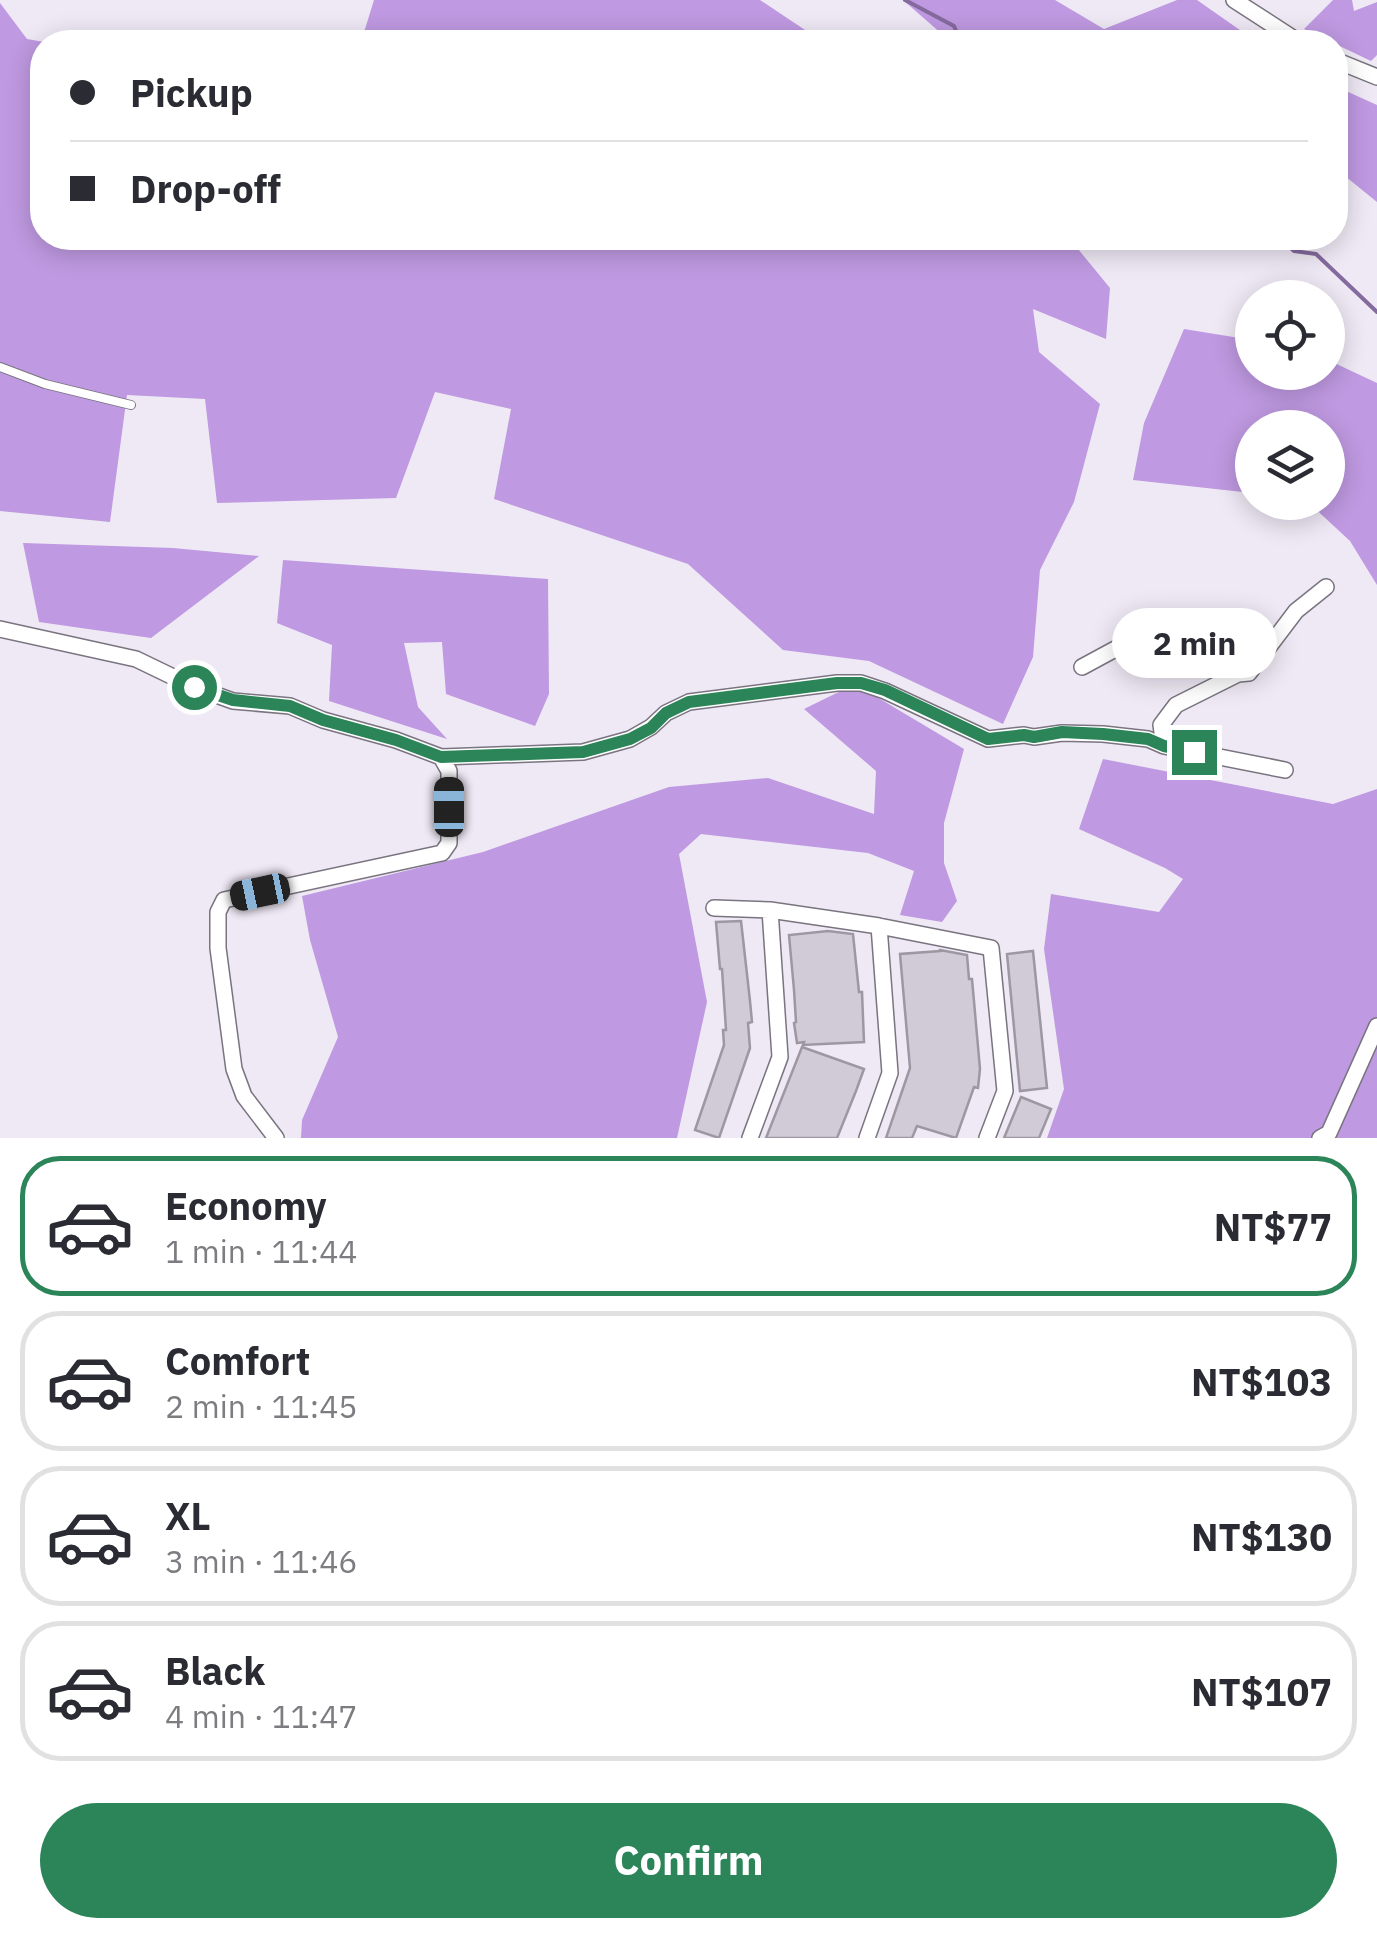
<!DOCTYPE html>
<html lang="en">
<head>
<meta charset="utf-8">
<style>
  :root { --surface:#fff; --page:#f2f2f3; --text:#2b2b33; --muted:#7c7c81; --line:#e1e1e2; --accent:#2c8459 }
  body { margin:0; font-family:"IBM Plex Sans",sans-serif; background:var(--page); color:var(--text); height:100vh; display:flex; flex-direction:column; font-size:38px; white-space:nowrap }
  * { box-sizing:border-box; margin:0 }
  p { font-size:32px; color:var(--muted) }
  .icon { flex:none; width:55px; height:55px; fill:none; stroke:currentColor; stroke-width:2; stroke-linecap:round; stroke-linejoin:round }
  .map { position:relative; height:1138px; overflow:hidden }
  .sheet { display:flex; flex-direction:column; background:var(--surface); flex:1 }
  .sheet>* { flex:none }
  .banner { position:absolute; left:30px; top:30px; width:1318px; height:220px; border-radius:40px; box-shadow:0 5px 25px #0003; display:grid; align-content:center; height:220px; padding:0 40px; background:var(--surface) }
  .buttons { position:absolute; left:1235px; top:280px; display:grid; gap:20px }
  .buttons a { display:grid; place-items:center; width:110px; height:110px; border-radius:50%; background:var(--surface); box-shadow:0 5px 25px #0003; font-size:50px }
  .end { position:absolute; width:45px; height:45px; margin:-22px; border:12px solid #2c8459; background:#fff; box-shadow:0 0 0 5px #fff }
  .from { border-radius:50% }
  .bubble { position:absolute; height:70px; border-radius:35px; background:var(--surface); box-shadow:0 5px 25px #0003; font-size:32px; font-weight:700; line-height:70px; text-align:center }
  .car { position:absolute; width:30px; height:60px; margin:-30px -15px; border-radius:12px; box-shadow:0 0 8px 2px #0007; background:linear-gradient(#222 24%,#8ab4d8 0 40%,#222 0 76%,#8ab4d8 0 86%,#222 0) }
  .banner b { display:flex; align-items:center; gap:35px; height:95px; font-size:38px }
  .banner b+b { border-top:2px solid var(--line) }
  .banner i { width:25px; height:25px; background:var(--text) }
  ul { padding:18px 0 0; list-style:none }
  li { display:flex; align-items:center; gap:30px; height:140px; margin:0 20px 15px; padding:0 20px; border:5px solid var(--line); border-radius:40px }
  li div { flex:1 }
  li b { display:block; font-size:38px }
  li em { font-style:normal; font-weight:700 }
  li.active { border-color:var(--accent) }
  li>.icon { width:90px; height:90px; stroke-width:1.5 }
  .button { display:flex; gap:20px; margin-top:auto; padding:20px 40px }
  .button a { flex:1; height:115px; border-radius:60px; background:var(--accent); color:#fff; font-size:40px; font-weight:700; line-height:115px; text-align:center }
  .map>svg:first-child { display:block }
  .forest { fill:#bf99e1 }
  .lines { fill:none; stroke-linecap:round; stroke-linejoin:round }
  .stream { stroke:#856a9e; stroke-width:4 }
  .building { fill:#d1cbd7; stroke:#9d97a2; stroke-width:2.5 }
  .lane-casing { stroke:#79747f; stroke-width:10 }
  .street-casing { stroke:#79747f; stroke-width:18 }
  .lane { stroke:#fff; stroke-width:8 }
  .street { stroke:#fff; stroke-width:15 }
  .route { stroke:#2c8459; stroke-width:12 }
</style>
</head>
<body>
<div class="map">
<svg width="1377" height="1138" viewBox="0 0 1377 1138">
  <rect width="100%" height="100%" fill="#efe9f5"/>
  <path class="forest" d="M374,0H760L823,42H361Z
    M903,0H1055L1104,29L1177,0H1197L1257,42H951Z
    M1333,0H1352L1354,11L1377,2V55L1371,61L1304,29Z
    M0,3L27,39L44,42H42V238H1069L1110,288L1106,339L1033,309L1039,352L1100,404L1074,502L1040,570L1033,657L1003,724L869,661L783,650L688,564L494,499L511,409L435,392L396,498L217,503L205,399L127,395L110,522L0,511Z
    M1335,86L1377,105V202L1335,168Z
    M1184,329L1252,340V372H1328V360L1377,383V585L1350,541L1309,503L1328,502V428H1252V493L1133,480L1144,423Z
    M23,543L173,548L259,556L151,638L39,622Z
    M283,560L548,579L549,694L535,726L446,694L442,642L404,643L418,707L447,739L329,701L332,645L277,623Z
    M855,684L964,749L944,823V863L957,901L942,922L900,915L914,871L868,853L701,834L679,854L707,1002L677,1138H301L302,1120L338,1037L310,940L302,896L483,852L669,787L768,778L874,814L876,771L804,709Z
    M1103,759L1333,804L1377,789V1138H1047L1064,1089L1044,949L1051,894L1159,912L1183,879L1165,868L1079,829Z"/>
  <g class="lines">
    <path class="stream" d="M905,0L954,26L961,42
      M1280,238L1294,251L1316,254L1377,312"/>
  </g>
  <path class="building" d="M741,921L750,1001L752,1022L748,1023L750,1048L719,1138L695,1130L724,1045L723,1030H726L722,969H720L716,922Z
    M828,931L853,934L859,992H862L864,1042L803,1045L804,1042L797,1043L794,1023L796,1022L794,990L789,935Z
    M940,950L967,955L969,979H972L980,1069L978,1088L974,1087L956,1138L917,1126L912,1138H886L910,1068L900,954L940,951Z
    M1033,951L1047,1088L1020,1091L1007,954Z
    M802,1047L864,1069L856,1091L837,1138H766Z
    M1021,1097L1051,1109L1039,1138H1004Z"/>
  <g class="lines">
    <g class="lane-casing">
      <path id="lane" d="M0,367L45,384L131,405"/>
    </g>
    <g class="street-casing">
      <path id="street" d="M1234,0L1299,42
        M1335,60L1377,77
        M0,629L136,659L194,687L233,701L290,706L323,720L396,740L441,757L449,771V843L442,853L224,900L218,912V948L234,1069L244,1096L276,1138
        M1082,667L1119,647L1154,646L1214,662L1233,664L1249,673
        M1164,746L1285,770
        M441,757L583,752L630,739L651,727L666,713L689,702L837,683H861L885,691L988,739L1024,735L1034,737L1062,733L1103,734L1148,739L1164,746L1161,725L1176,705L1238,674L1249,673L1296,611L1326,587
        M714,908L770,910
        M750,1138L780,1057L770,910L879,926L991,948L1005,1091L987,1138
        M867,1138L890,1073L879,926
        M1320,1138L1329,1133L1377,1026"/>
    </g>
    <use href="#lane" class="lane"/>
    <use href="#street" class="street"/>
  </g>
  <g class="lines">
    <path class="route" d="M194,687L233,700L290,706L323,720L396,740L441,757L583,752L630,739L651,728L666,713L689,702L837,683H861L885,690L988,739L1024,735L1034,737L1062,732L1103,734L1148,739L1164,746L1194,752"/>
  </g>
</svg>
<div class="buttons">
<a><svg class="icon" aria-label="locate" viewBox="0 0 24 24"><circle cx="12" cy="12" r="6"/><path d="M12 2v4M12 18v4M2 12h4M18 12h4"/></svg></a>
<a><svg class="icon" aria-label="layers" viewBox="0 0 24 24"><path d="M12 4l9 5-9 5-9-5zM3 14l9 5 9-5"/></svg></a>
</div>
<i class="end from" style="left:194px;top:687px"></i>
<i class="end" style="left:1194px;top:752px"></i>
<div class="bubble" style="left:1112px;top:608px;width:165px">2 min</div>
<i class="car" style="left:449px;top:807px;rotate:0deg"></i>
<i class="car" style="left:260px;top:892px;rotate:258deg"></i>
<div class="banner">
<b><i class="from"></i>Pickup</b>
<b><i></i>Drop-off</b>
</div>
</div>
<section class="sheet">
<ul>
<li class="active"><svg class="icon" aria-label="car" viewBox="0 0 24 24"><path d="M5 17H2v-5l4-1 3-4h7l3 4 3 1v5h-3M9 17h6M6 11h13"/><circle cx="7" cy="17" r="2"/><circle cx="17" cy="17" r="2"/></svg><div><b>Economy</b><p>1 min · 11:44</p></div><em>NT$77</em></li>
<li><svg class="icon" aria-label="car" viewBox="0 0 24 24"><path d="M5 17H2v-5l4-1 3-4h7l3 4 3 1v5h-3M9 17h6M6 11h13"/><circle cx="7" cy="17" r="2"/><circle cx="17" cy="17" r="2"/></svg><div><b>Comfort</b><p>2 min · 11:45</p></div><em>NT$103</em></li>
<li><svg class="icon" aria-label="car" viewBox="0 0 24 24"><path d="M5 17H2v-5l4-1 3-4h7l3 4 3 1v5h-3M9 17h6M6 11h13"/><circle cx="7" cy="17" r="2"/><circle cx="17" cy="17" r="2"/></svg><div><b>XL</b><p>3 min · 11:46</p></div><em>NT$130</em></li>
<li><svg class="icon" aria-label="car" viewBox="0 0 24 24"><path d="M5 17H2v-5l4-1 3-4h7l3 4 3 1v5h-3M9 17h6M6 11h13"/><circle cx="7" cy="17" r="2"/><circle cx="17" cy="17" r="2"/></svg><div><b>Black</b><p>4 min · 11:47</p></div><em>NT$107</em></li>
</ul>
<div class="button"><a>Confirm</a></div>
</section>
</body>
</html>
